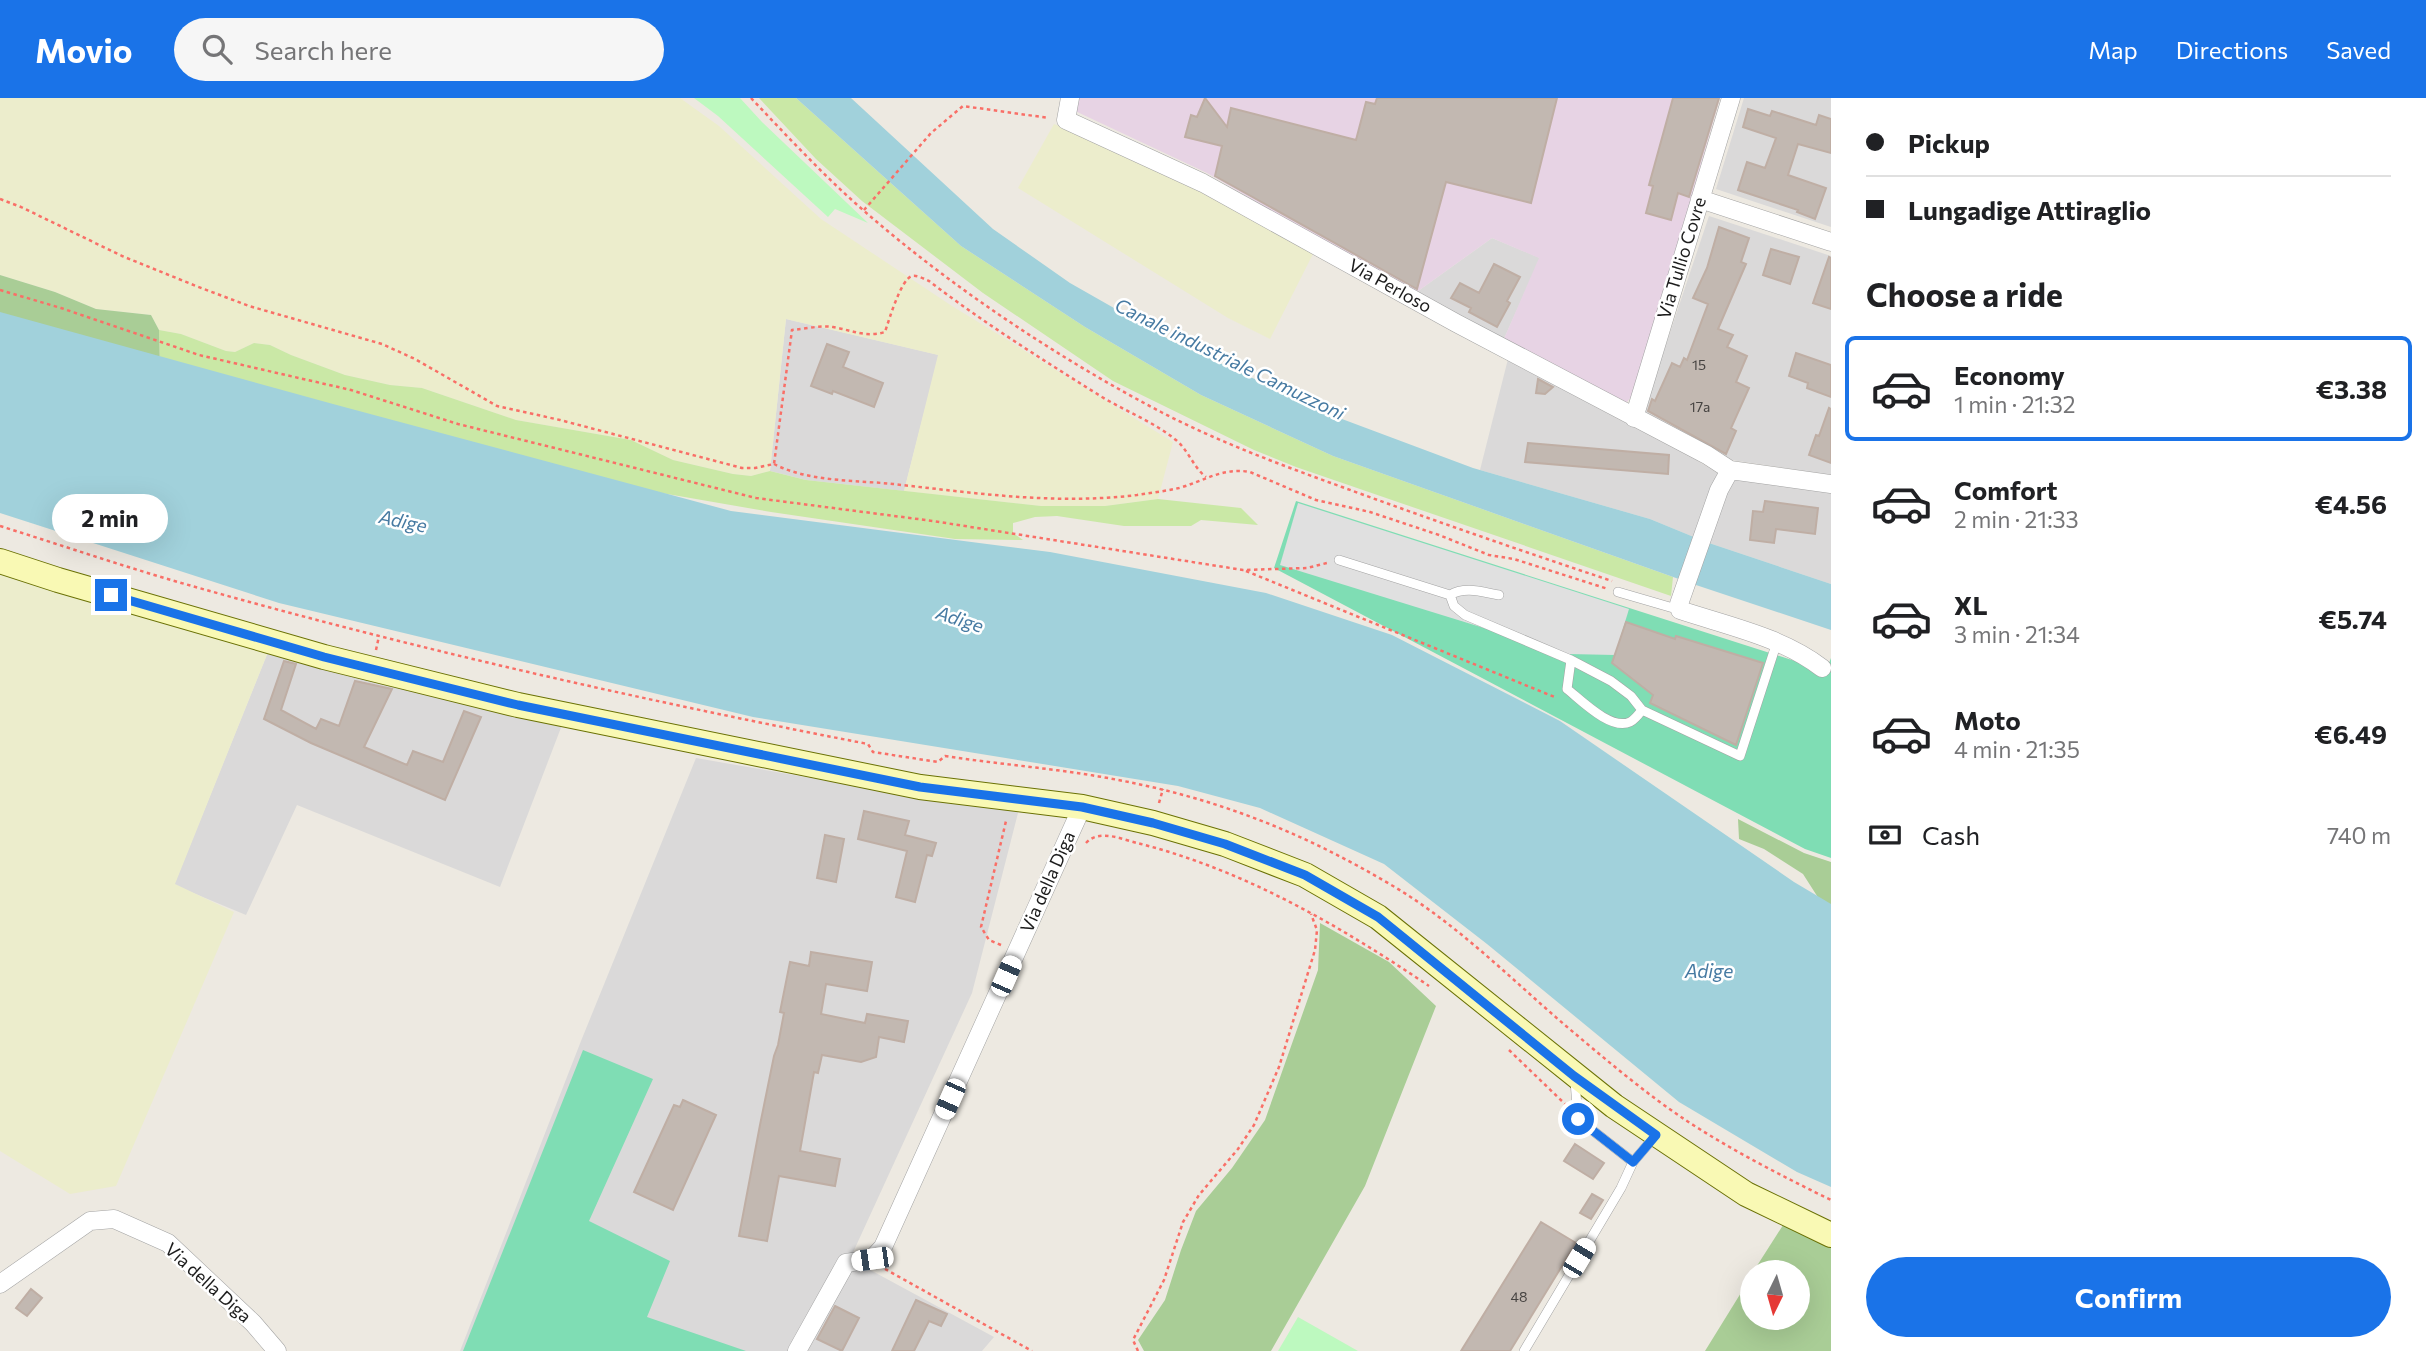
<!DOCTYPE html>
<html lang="en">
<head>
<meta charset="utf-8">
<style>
  :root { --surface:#fff; --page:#f6f6f6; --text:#202124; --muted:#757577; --line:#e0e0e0; --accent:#1a73e8 }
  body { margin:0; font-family:Commissioner,sans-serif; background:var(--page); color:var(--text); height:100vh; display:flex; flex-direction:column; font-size:26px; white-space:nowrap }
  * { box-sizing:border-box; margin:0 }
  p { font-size:23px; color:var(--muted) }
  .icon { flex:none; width:38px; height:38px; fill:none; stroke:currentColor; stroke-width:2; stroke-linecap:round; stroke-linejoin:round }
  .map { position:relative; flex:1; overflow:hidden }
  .details { display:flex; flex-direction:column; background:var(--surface); width:595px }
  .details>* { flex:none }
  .top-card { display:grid; align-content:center; height:154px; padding:0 35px; background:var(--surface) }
  .needle { width:46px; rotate:185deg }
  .tools { position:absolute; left:1740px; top:1162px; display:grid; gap:14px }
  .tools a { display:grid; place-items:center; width:70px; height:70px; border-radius:50%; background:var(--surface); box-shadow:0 7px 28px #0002; font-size:35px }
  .end { position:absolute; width:32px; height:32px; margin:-16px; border:9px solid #1a73e8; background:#fff; box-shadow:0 0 0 4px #fff }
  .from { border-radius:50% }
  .bubble { position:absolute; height:49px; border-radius:24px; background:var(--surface); box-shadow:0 7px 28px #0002; font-size:23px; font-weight:700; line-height:49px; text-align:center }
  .car { position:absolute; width:21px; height:42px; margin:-21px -10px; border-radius:9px; box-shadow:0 0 5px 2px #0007; background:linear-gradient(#fff 24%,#345 0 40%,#fff 0 76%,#345 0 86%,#fff 0) }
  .top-card b { display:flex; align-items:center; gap:24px; height:66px; font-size:26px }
  .top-card b+b { border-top:2px solid var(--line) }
  .top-card i { width:18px; height:18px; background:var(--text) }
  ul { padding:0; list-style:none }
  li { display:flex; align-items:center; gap:21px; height:105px; margin:0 14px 10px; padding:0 21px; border:4px solid transparent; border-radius:10px }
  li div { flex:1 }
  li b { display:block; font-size:26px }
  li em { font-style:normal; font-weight:700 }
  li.on { border-color:var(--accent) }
  li>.icon { width:63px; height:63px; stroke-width:1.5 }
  h2 { padding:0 35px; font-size:32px; line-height:84px }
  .pay { display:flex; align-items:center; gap:18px; height:77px; padding:0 35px; font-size:26px }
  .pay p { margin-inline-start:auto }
  .primary-button { display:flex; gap:14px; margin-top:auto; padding:14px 35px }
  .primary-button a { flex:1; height:80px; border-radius:42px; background:var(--accent); color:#fff; font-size:28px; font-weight:700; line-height:80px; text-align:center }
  header { display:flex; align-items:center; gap:42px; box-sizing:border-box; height:98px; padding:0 35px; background:var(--accent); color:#fff }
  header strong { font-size:33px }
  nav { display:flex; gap:38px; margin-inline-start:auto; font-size:24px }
  .search { width:490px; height:63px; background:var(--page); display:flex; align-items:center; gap:18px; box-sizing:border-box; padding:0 24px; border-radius:38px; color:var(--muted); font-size:26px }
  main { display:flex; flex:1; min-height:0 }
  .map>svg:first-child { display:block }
  .residential { fill:#dad9d9 }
  .industrial { fill:#e7d3e4 }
  .farmland { fill:#ecedcc }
  .grass { fill:#cae8a6 }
  .forest { fill:#a9cd96 }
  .park { fill:#bdf9bf }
  .pitch { fill:#7fddb4 }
  .parking { fill:#e0e0e0 }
  .water { fill:#a1d1db }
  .building { fill:#c2b8b1; stroke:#bfaea4; stroke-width:2 }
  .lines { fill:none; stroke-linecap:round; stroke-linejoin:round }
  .lane-casing { stroke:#a3a3a3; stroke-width:10 }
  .street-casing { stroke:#a3a3a3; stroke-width:19 }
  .secondary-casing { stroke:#6a7105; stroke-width:26 }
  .path { stroke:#f96f67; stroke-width:2.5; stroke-dasharray:3.5 3.5; stroke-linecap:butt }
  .lane { stroke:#fff; stroke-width:9 }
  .street { stroke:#fff; stroke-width:18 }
  .secondary { stroke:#f9f9b4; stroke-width:24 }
  .route { stroke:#1a73e8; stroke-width:9 }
  .labels { text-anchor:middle; stroke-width:5; stroke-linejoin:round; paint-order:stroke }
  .number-label { font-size:14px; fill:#464341 }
  .street-label { font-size:18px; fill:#1c1c1c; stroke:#fff }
  .water-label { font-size:19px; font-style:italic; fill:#467aa2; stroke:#fff }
</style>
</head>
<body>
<header>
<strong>Movio</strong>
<div class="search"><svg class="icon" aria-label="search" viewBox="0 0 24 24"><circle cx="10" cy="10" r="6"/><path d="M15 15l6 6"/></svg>Search here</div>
<nav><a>Map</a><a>Directions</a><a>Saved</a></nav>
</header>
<main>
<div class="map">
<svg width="1831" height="1253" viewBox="0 0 1831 1253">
  <rect width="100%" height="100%" fill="#ede9e1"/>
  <path class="residential" d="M1744,0H1831V129L1716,91Z
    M1709,118L1831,158V377L1731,362L1642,318Z
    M1492,140L1540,160L1503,243L1414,196Z
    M786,221L939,257L904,393L806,382L770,373Z
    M1508,261L1633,323L1724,379L1831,395V486L1706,444L1650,421L1480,372Z
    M268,554L562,627L500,789L297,707L246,817L174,787Z
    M696,660L908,697L1019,711L972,895L850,1161L994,1239L982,1253H460L581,943Z"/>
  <path class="industrial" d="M1075,0H1720L1636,293L1627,304H1613L1503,243L1539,160L1492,140L1414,196L1207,75L1073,12Z"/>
  <path class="farmland" d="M0,0H680L719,28L821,121L952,208L1173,344L1158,401L1105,408H1041L904,393L938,257L786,221L770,373L751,378L733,376L673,362L631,342L516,322L422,290L390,287L345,277L291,257L270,247L254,245L235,254L226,253L181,236L159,232L151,217L96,211L55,194L0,177Z
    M1054,26L1114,50L1315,152L1270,241L1228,220L1018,90Z
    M0,473L268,554L175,786L234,814L116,1088L70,1096L0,1053Z"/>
  <path class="grass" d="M759,0H796L961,148L1085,229L1201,297L1333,358L1673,479L1671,498L1296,369L1254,352L1113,283L983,195L862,103L816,61Z
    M159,232L181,236L226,253L235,254L254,245L270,247L291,257L345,277L390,287L422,290L516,322L631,342L673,362L733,376L751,378L770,373L806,382L1041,408H1105L1158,401L1241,410L1258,427L1201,422L1191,428H1124L1057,418L1035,419L1013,425V435L1023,442L955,441L771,414L644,392L160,270Z"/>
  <path class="forest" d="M0,177L55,194L96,211L151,217L159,232L160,270L0,223Z
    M1738,721L1804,755L1831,764V812L1819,801L1803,776L1764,751L1739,741Z
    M1320,825L1389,864L1436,908L1365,1088L1271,1253H1144L1138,1242L1165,1202L1181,1152L1196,1113L1232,1070L1265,1022L1318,872Z
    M1785,1124L1831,1147V1253H1705L1752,1177V1220H1797V1174H1753Z"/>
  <path class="park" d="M694,0H740L762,24L868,125L835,111L828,119L718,18Z
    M1298,1219L1358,1253H1278Z"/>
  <path class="pitch" d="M1296,403L1826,573L1831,560V760L1805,751L1274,470Z
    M583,952L653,981L589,1123L670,1163L647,1219L746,1253H463Z"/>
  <path class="parking" d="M1298,405L1629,511L1615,557L1568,556L1280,467Z"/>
  <path class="water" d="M796,0H851L993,131L1070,185L1172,243L1342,321L1473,370L1650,421L1706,444L1831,486V532L1690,485L1333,358L1201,297L1085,229L961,148Z
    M0,214L333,306L731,413L1050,454L1266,495L1392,537L1560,623L1794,784L1831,806V1089L1797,1074L1679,1004L1487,846L1384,766L1260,710L1178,688L753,619L279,505L0,415Z"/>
  <path class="building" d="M1205,0L1227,29L1231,10L1356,42L1366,4L1375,6L1377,0H1557L1531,105L1446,84L1417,191L1215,78L1222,48L1185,39L1191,17L1197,19Z
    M1673,0H1719L1689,99L1678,95L1671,122L1646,115L1653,88L1649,87Z
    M1748,11L1770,18L1772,13L1816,27L1819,17L1831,21V55L1798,46L1788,77L1826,90L1815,121L1797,114L1798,112L1738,92L1747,64L1765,70L1776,40L1743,29Z
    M1719,129L1749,140L1741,164L1746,166L1718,231L1733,237L1727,249L1747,258L1736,284L1749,290L1731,330L1736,333L1726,356L1648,313L1652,301L1655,303L1672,265L1680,269L1684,260L1687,262L1708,206L1693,200L1707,170Z
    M1771,151L1799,159L1790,186L1763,177Z
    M1829,159L1831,160V211L1813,205Z
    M1494,166L1520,179L1507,203L1510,205L1497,229L1469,214L1471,210L1451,200L1460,185L1479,195Z
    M827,246L849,254L843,269L883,285L874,309L833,293L832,296L811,288Z
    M1796,255L1831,267V299L1807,290L1808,285L1789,278Z
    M1538,281L1553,289L1545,296L1536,295Z
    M1829,310L1831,311V365L1809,357L1816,337L1819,338Z
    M1528,345L1669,357L1668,376L1525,364Z
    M1765,403L1818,410L1815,436L1776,431L1774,445L1750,442L1753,413L1763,414Z
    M1626,524L1675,541L1676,538L1763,565L1736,647L1650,605L1653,597L1612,565Z
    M284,563L296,566L281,612L316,631L321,621L339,628L355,583L392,591L364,649L407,667L413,653L443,664L464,613L481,619L445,702L311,645L264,621Z
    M864,713L909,723L905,737L936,745L932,758L927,757L915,804L896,799L907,753L858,741Z
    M825,737L844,741L836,784L817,780Z
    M811,854L872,864L867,893L826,886L821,916L865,925L867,916L908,923L904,944L879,939L876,959L861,964L822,957L818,975L814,974L800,1053L840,1061L835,1088L779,1078L767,1143L739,1138L760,1027L774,958L778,947L784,915L780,914L790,864L809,868Z
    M683,1002L716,1017L673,1112L634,1094L674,1007L680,1009Z
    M1575,1046L1604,1065L1593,1081L1564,1063Z
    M1592,1096L1603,1102L1591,1121L1580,1115Z
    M1541,1124L1576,1145L1510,1253H1461Z
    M31,1191L42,1200L27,1218L16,1210Z
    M916,1202L947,1216L941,1228L929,1223L914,1253H892Z
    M835,1208L859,1220L842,1253L817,1241Z"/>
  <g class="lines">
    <g class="lane-casing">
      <path id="lane" d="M1339,462L1450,497
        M1618,494L1680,512
        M1499,497C1482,494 1465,488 1450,497L1454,508L1465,517L1571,562L1611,583L1631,598L1642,612L1740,658L1777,544
        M1571,562L1567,591C1581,602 1611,633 1630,624C1634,622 1639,616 1642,612
        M1575,983L1578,1021L1633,1064
        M1524,1253L1621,1090L1633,1064L1656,1037"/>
    </g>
    <g class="street-casing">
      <path id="street" d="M1070,0L1066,22L1203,85L1456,225L1707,357L1730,372
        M1700,101L1831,144
        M1634,320L1731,0
        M1822,570C1782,539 1728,528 1680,512L1679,506L1719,392L1730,372L1831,386
        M0,1186L90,1123L114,1121L168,1145L253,1225L277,1253
        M797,1253L846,1165L872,1161L883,1149L1082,709"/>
    </g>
    <g class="secondary-casing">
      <path id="secondary" d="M0,463L58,482L324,559L518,607L920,689L1082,709L1153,725L1225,746L1305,777L1378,819L1614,1008L1746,1096L1831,1137"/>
    </g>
    <path class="path" d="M751,0C787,38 823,77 863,112C951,189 1058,260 1161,314C1219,344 1281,367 1342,389C1432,422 1522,453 1612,483
      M0,101L21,109L122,158L196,188L249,208L382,246L415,261L497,308L560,322L742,370H755L774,366L792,232C805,231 820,227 833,229C851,232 866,240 885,234C889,222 901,181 912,178C918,177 924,181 929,183C984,225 1043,262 1102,299C1127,314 1154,324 1176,342C1189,353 1193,369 1206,379
      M864,112L931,35L963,8L1049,20
      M0,192L61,210L199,257L351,292L458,326L756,400L933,423L1243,472L1307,470L1327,465
      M774,366C809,384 855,382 893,386C975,395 1055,407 1137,397C1151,395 1166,393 1179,390C1204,383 1223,369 1250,374L1316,402L1370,414L1439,437L1489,457L1514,461L1608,491
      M0,428C64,448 128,470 192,488C415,551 641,602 868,646L873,654L938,664L945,658C997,666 1050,670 1102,679C1211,698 1299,732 1393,788C1457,826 1510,880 1566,928C1604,960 1646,996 1687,1023C1733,1053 1782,1078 1831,1102
      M1246,473L1557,600
      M376,552L379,538
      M1159,705L1163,691
      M1086,745C1100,730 1123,742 1141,746C1246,773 1340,828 1429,888
      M1001,847L989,842L981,829L1006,723
      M1509,952L1565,1006
      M885,1171L1032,1253
      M1138,1253L1133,1242L1164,1182L1183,1124L1199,1097L1238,1051L1254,1027L1279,969L1315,852L1317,832L1311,816"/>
    <use href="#lane" class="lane"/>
    <use href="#street" class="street"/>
    <use href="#secondary" class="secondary"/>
  </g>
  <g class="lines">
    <path class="route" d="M111,497L324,559L518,607L920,689L1082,709L1153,725L1225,746L1305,777L1378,819L1574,978L1656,1037L1633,1064L1578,1021"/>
  </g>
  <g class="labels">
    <g class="number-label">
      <text x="1699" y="272">15</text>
      <text x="1700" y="314">17a</text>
      <text x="1519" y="1204">48</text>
    </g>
    <g class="street-label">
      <text transform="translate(1682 160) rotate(-73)" y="6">Via Tullio Covre</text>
      <text transform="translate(1390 188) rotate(29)" y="6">Via Perloso</text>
      <text transform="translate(1048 784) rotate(-66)" y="6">Via della Diga</text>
      <text transform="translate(208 1185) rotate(42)" y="6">Via della Diga</text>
    </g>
    <g class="water-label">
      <text transform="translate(1230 261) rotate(26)" y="7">Canale industriale Camuzzoni</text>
      <text transform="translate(403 423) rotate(12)" y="7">Adige</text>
      <text transform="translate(960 521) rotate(18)" y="7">Adige</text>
      <text x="1709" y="880">Adige</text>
    </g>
  </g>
</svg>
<div class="tools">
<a><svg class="needle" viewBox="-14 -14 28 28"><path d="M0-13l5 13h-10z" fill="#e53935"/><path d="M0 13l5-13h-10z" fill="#757577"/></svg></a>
</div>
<i class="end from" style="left:1578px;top:1021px"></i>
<i class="end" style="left:111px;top:497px"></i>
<div class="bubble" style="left:52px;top:396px;width:116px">2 min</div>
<i class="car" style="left:1006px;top:878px;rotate:24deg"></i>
<i class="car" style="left:950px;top:1001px;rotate:204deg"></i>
<i class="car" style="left:1579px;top:1160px;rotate:31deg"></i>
<i class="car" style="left:872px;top:1161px;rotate:262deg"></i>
</div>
<section class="details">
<div class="top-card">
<b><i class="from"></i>Pickup</b>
<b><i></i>Lungadige Attiraglio</b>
</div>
<h2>Choose a ride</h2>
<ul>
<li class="on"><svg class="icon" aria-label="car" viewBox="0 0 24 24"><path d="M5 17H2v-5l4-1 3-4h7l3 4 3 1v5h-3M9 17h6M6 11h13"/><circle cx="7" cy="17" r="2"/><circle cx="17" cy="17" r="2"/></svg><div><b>Economy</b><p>1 min · 21:32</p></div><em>€3.38</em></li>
<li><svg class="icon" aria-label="car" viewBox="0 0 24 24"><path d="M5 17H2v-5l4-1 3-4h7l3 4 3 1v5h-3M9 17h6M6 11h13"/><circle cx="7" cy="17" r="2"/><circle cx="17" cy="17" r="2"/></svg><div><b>Comfort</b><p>2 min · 21:33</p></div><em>€4.56</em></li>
<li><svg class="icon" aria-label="car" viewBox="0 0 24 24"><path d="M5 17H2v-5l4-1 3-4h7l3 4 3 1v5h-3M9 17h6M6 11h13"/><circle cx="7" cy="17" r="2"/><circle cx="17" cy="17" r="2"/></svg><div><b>XL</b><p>3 min · 21:34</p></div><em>€5.74</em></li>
<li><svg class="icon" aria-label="car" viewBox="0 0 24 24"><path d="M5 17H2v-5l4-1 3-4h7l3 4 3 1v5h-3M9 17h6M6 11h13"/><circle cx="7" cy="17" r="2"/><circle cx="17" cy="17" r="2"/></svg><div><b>Moto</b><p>4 min · 21:35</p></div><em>€6.49</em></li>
</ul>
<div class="pay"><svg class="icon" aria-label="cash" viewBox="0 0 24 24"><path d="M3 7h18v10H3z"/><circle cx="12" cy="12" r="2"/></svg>Cash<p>740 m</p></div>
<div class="primary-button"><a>Confirm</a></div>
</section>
</main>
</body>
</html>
